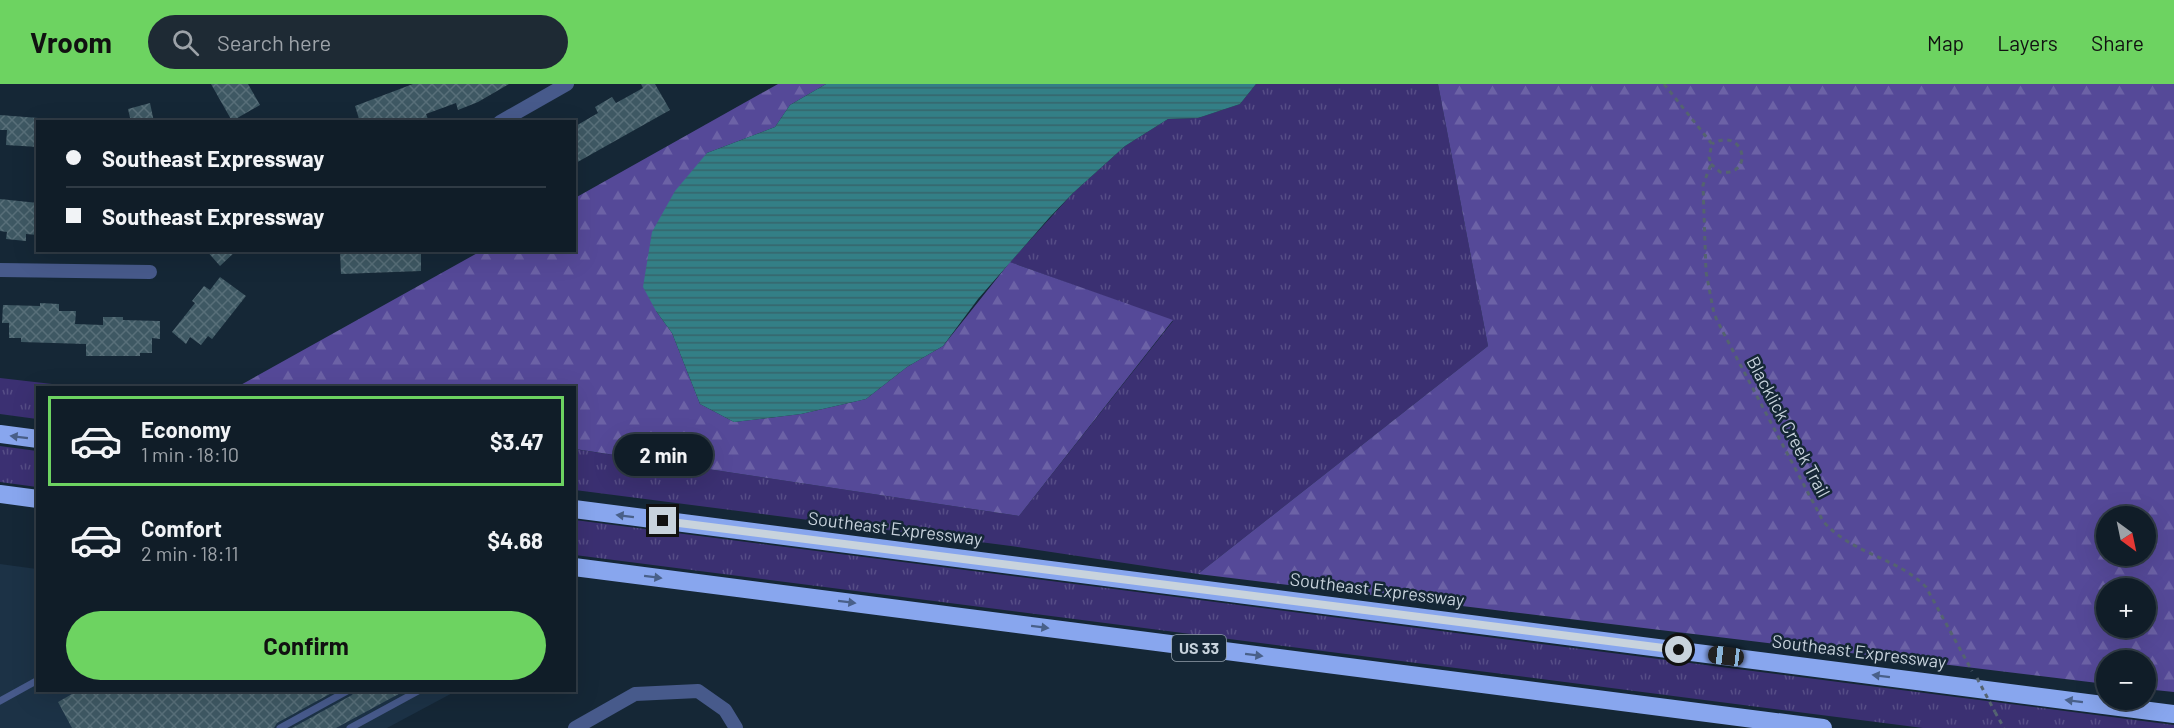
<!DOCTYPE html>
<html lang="en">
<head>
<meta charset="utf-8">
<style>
  :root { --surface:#101d28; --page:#1e2a34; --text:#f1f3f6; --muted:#9ca2a8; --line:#303b45; --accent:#6dd361 }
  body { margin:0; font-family:Barlow,sans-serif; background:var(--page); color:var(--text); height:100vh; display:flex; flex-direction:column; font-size:22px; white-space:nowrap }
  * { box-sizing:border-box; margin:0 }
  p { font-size:20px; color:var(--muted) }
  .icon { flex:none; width:33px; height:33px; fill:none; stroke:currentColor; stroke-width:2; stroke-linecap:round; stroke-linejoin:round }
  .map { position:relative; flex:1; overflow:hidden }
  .side { position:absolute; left:36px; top:302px; width:540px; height:306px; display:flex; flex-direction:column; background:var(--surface); border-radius:0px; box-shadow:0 6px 24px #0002,0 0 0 2px var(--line) }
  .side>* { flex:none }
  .hud { position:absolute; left:36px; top:36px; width:540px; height:132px; border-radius:0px; box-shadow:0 6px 24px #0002,0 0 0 2px var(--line); display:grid; align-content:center; height:132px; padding:0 30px; background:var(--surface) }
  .needle { width:39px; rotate:147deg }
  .controls { position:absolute; left:2096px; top:422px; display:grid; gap:12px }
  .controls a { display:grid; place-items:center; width:60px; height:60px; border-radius:50%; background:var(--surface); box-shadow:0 6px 24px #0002,0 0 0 2px var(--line); font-size:30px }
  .end { position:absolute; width:27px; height:27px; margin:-14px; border:8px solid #c8d3dd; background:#111; box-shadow:0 0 0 3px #111 }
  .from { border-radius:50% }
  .bubble { position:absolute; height:42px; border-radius:21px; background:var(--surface); box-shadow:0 6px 24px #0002,0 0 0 2px var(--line); font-size:20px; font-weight:700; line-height:42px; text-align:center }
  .car { position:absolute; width:18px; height:36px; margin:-18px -9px; border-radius:8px; box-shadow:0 0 4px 2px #0007; background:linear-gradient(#222 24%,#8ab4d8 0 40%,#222 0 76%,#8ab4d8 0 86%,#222 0) }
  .hud b { display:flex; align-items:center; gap:21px; height:57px; font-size:22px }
  .hud b+b { border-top:2px solid var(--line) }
  .hud i { width:15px; height:15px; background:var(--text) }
  ul { padding:10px 0 0; list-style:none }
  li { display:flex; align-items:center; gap:18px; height:90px; margin:0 12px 9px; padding:0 18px; border:3px solid transparent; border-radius:0px }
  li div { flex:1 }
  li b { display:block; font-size:22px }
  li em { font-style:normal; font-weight:700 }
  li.selected { border-color:var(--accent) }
  li>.icon { width:54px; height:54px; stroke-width:1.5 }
  .button { display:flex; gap:12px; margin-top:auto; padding:12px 30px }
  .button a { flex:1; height:69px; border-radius:36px; background:var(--accent); color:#111; font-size:24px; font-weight:700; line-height:69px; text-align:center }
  header { display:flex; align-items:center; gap:36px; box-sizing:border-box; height:84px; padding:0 30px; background:var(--accent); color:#111 }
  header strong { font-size:28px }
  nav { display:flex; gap:33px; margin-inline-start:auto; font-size:21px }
  .search { width:420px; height:54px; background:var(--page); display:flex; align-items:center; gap:15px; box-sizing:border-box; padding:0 21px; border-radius:33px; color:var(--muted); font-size:22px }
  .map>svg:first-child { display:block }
  .built { fill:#1c3246 }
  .grass { fill:url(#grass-tufts) }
  .forest { fill:url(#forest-firs); fill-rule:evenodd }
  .water { fill:url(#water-rules) }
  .building { fill:url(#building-cross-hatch) }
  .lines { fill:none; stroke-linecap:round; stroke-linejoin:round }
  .path { stroke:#546370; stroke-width:3; stroke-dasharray:4.5 4.5; stroke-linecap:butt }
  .service { stroke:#475a8b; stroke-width:7 }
  .minor { stroke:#475a8b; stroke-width:14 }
  .motorway { stroke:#88a6ee; stroke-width:18 }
  .path-bridge { stroke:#546370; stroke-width:3; stroke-dasharray:4.5 4.5; stroke-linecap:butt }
  .oneway { fill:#496089 }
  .route { stroke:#c8d3dd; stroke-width:8 }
  .labels { text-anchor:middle; stroke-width:5; stroke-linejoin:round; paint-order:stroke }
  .shield { fill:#152736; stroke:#929fab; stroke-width:1.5 }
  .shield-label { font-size:16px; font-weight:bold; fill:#c8d3dd }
  .street-label { font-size:18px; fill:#c8d3dd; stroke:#152736 }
</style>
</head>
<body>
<header>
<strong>Vroom</strong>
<div class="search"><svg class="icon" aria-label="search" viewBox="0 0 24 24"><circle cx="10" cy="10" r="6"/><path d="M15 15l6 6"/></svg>Search here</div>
<nav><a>Map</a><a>Layers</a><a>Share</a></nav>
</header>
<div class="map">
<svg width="2174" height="644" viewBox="0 0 2174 644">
  <defs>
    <pattern id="grass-tufts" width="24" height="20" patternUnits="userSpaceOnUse" patternTransform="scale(1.5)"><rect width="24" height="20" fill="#3b3072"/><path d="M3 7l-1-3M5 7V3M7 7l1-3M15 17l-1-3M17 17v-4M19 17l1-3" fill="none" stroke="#564d86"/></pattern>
    <pattern id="forest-firs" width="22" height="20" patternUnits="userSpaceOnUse" patternTransform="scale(1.5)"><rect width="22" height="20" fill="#554998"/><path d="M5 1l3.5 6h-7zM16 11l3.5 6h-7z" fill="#6c62a6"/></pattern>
    <pattern id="water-rules" width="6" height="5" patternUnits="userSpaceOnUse" patternTransform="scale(1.5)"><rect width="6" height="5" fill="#337f86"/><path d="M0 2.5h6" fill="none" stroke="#37656b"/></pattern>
    <pattern id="building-cross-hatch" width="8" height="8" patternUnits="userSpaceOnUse" patternTransform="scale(1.5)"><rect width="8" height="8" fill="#3e5863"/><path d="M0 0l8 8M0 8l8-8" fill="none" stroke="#586f79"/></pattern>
  </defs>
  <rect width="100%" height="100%" fill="#152736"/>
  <path class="built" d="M0,480L37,485L38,606H458L387,644H0Z"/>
  <path class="grass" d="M1256,0H1438L1488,262L1198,490L1011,462L575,406L574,365L1019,432L1173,237L1010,178L1073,109L1125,62L1168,35L1198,34L1240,20Z
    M0,294L78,303H38L37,335L0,330Z
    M0,362L37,367V403L0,398Z
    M575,436L2174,641V644H1923L575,471Z"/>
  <path class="forest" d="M778,0H826L790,21L775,43L707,69L656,227L672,249L700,320L734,338L801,330L866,315L907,283L943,262L1010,178L1173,236L1019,432L575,365L574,303H237L481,167L574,166L575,114Z
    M1438,0H2174V608L2145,605V576H2106V600L1198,490L1488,262ZM2106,432H2145V471H2106ZM2106,504H2145V543H2106Z"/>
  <path class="water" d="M826,0H1256L1240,20L1198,34L1168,35L1125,62L1073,109L1049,134L978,215L943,262L907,283L866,315L801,330L734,338L700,320L672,249L656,227L643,203L652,148L675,107L707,69L775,43L790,21Z"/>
  <path class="building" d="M211,0H248L260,21L232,37Z
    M413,0H509L478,18L458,26L456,19L426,30L429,38H360L355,22Z
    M641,0H655L670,26L574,80V43L598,29L595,23L612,13L616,19L643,4Z
    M150,19L154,38H131L128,25Z
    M0,31L38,34V63L6,61L7,46H0Z
    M0,115L38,119V151L26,150V157L6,155L7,148L0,147Z
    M206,166H237L220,182Z
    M340,166H421V187L341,190Z
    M220,193L246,212L212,255L208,252L201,261L190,253L186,260L172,248L195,219L192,217L204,202L210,206Z
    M40,219L59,220V227H76L75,240L103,241V233H123V236L160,237V255L152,254V269H140V272H86V260L21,258V254H9V239H2L3,221L40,222Z
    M79,606H337L277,639L274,644H72L58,618Z
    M355,606H406L336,644H292L352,611Z"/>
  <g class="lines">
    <path class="path" d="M1664,0L1712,60L1709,73L1711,80L1703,101L1706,188L1714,230L1723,248L1823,437C1851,470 1897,473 1926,503L1972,587
      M1711,80L1720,88C1756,93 1744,41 1712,60
      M1995,628L2004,644"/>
    <path class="service" d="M0,617L38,596
      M280,644L349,606
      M350,644L420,606"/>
    <path class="minor" d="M500,38L567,0
      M0,186L150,188
      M575,644L635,610L698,607L725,626L736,644"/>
    <path class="motorway" d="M0,350L38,355
      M0,410L38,415
      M574,425L2174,630
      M574,483L1823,644"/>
    <path class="path-bridge" d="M1977,594L1995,628"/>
  </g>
  <defs><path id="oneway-solid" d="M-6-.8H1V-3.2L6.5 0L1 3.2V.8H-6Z" transform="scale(1.5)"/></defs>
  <g class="oneway">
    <use href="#oneway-solid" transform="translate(19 353) rotate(-173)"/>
    <use href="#oneway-solid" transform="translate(625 432) rotate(-173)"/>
    <use href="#oneway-solid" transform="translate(653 493) rotate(7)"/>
    <use href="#oneway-solid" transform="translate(847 518) rotate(7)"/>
    <use href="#oneway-solid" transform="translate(1040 543) rotate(7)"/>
    <use href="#oneway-solid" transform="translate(1254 571) rotate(7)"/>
    <use href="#oneway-solid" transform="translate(1881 592) rotate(-173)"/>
    <use href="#oneway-solid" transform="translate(2074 617) rotate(-173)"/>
  </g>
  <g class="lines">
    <path class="route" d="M663,437L1679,566"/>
  </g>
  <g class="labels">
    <rect class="shield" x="1172" y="551" width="54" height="26" rx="4.5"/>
    <g class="shield-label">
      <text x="1199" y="570">US 33</text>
    </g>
    <g class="street-label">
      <text transform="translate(1788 343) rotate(62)" y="6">Blacklick Creek Trail</text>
      <text transform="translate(895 445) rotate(7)" y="6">Southeast Expressway</text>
      <text transform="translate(1377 506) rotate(7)" y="6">Southeast Expressway</text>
      <text transform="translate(1859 568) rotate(7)" y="6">Southeast Expressway</text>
    </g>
  </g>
</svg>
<div class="controls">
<a><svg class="needle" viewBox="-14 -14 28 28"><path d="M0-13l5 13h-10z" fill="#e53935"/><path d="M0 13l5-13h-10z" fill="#9ca2a8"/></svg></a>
<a>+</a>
<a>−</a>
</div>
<i class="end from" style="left:1679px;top:566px"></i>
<i class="end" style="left:663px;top:437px"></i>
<div class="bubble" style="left:614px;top:350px;width:99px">2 min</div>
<i class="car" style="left:1726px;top:572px;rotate:277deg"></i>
<div class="hud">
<b><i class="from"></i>Southeast Expressway</b>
<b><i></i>Southeast Expressway</b>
</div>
<section class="side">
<ul>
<li class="selected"><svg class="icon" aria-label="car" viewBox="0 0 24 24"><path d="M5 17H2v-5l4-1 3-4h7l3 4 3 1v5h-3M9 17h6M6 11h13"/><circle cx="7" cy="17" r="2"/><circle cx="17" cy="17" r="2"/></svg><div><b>Economy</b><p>1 min · 18:10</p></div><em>$3.47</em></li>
<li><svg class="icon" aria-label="car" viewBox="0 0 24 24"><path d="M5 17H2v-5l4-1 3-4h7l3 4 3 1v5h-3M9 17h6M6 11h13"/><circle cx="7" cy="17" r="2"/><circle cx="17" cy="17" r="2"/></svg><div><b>Comfort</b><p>2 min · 18:11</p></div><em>$4.68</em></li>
</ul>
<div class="button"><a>Confirm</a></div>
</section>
</div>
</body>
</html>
